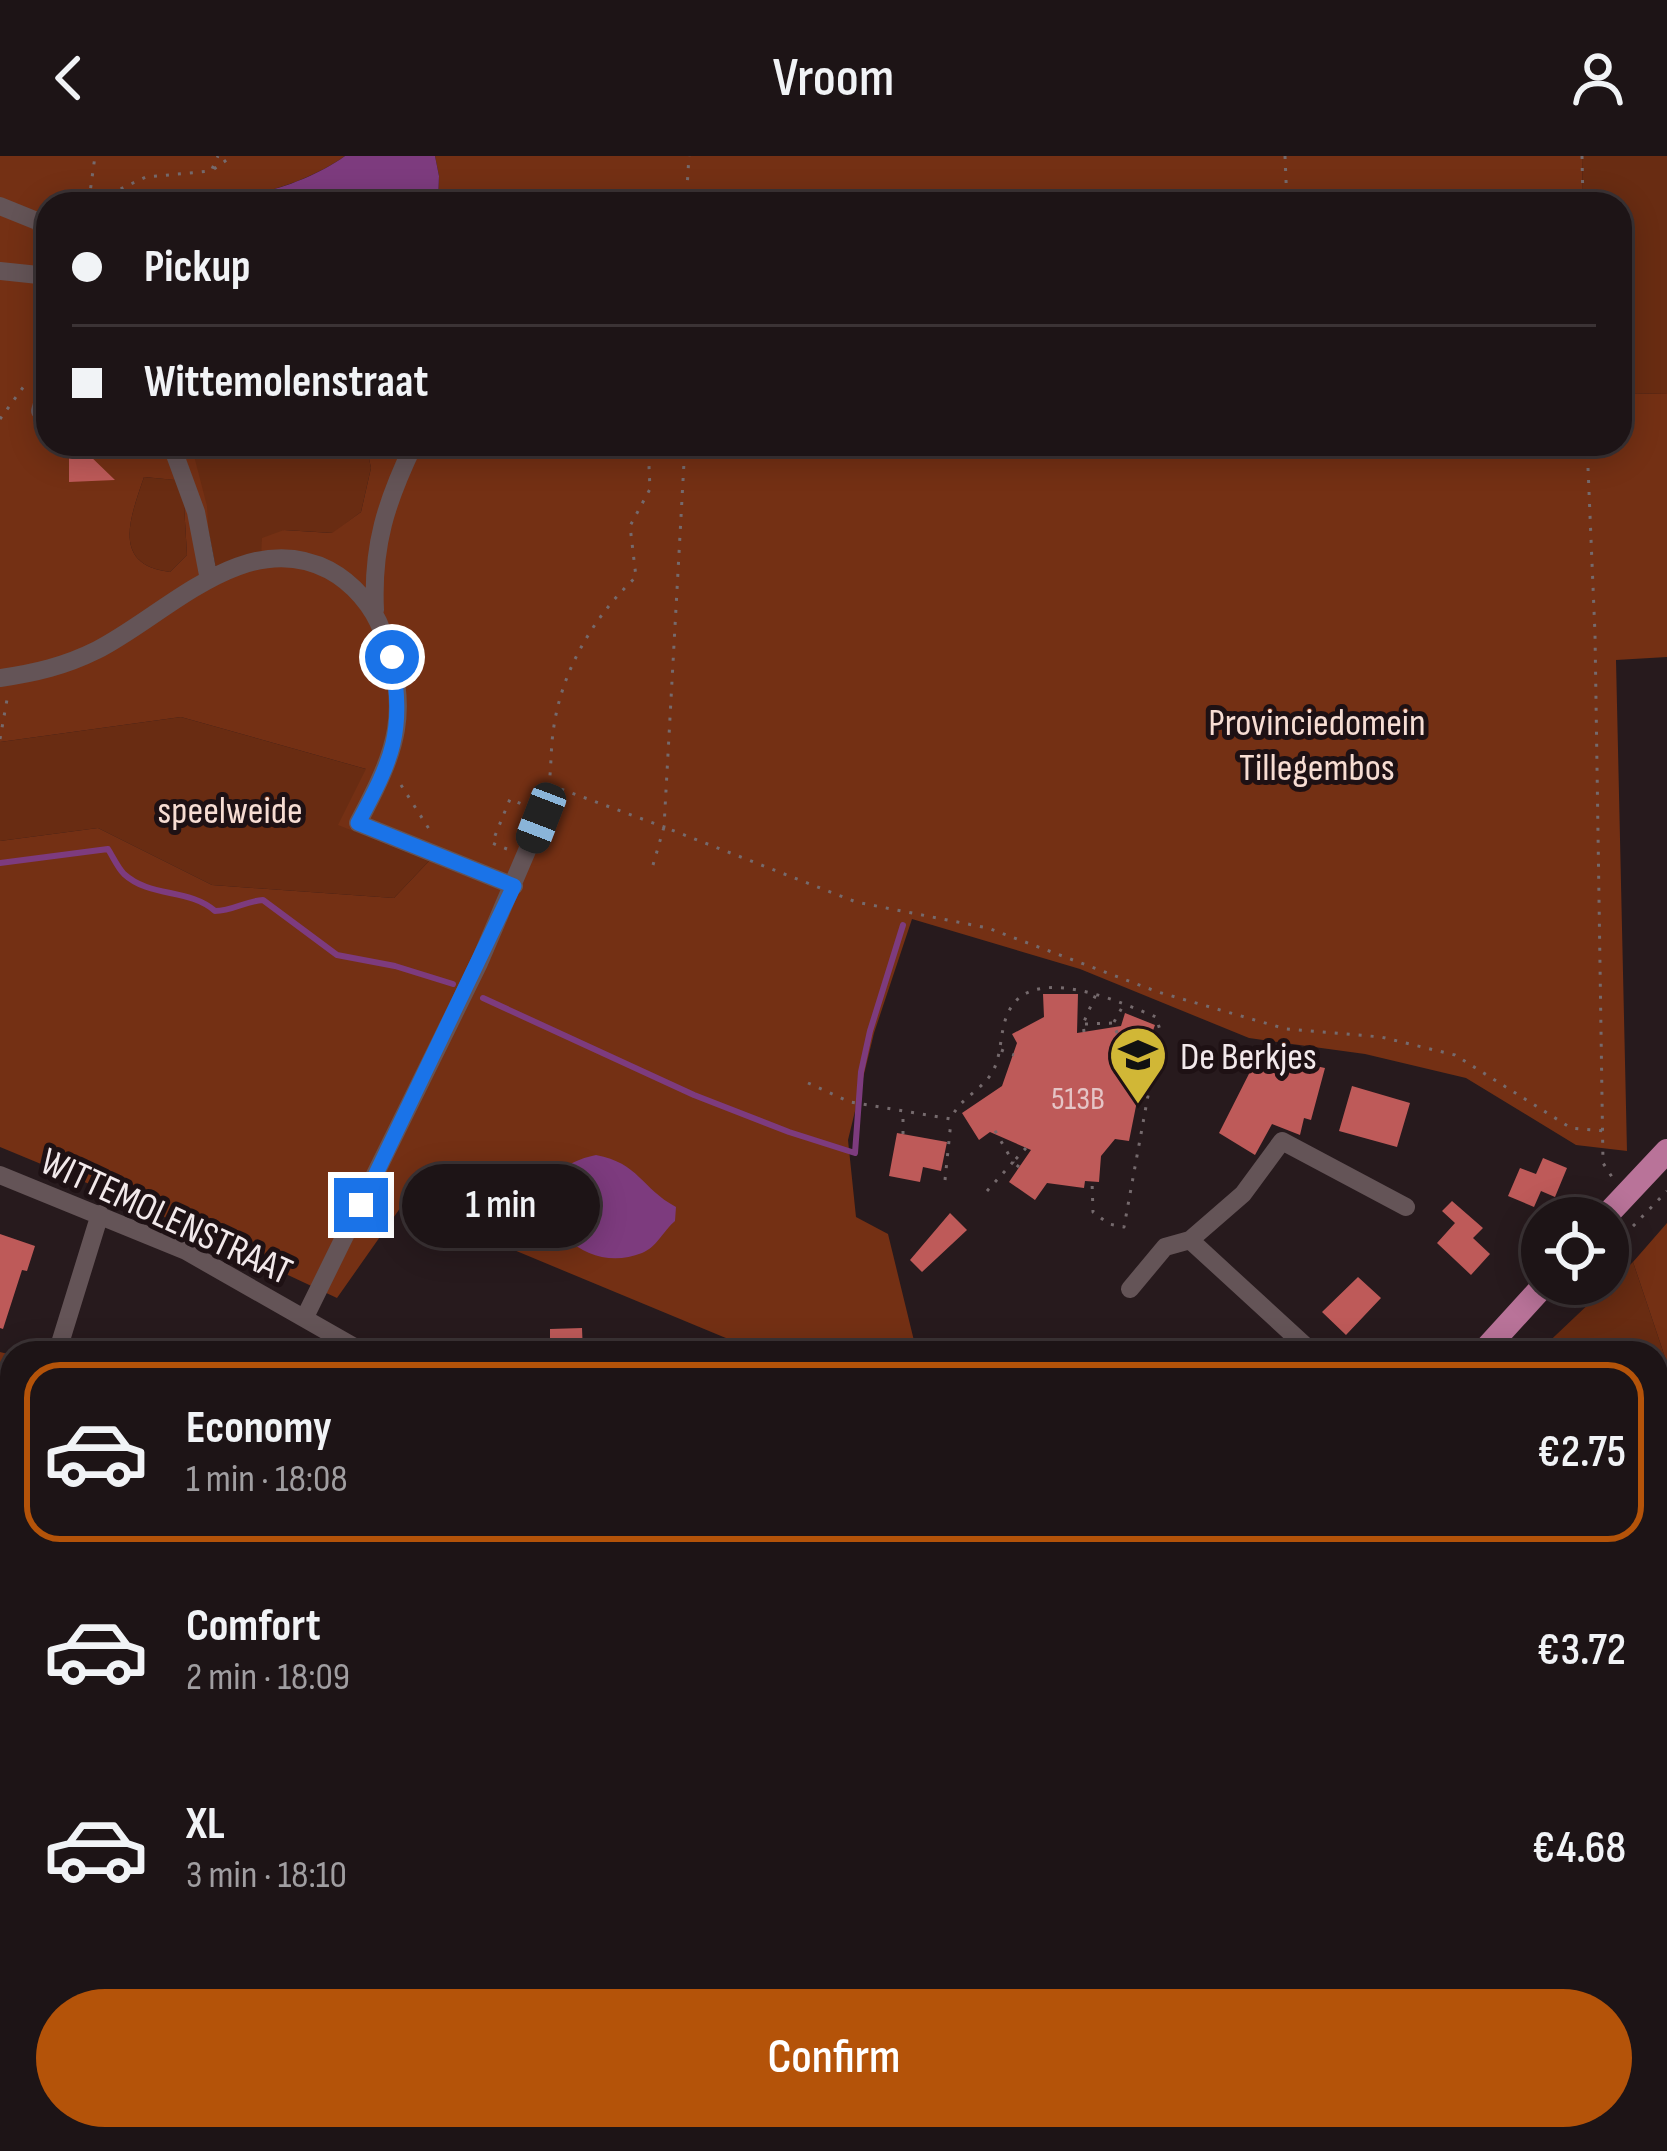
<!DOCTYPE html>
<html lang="en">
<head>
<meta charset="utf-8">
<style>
  :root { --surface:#1d1416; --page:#251d1f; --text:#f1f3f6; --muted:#a09ea1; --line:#3b3335; --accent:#b45309 }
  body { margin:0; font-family:"Sofia Sans Condensed",sans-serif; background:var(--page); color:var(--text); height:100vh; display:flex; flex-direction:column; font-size:45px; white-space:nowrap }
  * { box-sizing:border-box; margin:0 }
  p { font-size:39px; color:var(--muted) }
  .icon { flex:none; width:66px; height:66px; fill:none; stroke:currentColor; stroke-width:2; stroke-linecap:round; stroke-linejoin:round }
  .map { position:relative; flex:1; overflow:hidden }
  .drawer { position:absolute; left:0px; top:1185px; width:1668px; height:810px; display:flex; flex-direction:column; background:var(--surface); border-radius:36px 36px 0 0; box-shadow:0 6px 30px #0003,0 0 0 3px var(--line) }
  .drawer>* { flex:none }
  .top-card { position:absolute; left:36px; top:36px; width:1596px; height:264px; border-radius:36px; box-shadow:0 6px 30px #0003,0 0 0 3px var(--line); display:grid; align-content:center; height:264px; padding:0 36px; background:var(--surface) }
  .tools { position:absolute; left:1521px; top:1041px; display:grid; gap:24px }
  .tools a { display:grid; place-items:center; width:108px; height:108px; border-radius:50%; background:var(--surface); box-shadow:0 6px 30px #0003,0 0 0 3px var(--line); font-size:60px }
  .end { position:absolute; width:54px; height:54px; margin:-27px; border:15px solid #1a73e8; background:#fff; box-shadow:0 0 0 6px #fff }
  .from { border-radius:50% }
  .bubble { position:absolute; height:84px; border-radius:42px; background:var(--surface); box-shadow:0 6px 30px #0003,0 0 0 3px var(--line); font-size:39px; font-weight:600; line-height:84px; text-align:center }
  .car { position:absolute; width:36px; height:72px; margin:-36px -18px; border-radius:15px; box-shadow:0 0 9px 3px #0007; background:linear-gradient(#222 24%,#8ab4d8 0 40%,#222 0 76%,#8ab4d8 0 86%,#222 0) }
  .top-card b { display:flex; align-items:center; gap:42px; height:114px; font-size:45px }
  .top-card b+b { border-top:3px solid var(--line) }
  .top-card i { width:30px; height:30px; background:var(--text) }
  ul { padding:21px 0 0; list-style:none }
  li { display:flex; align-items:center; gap:36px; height:180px; margin:0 24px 18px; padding:0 12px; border:6px solid transparent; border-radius:36px }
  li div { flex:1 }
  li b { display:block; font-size:45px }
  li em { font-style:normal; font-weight:600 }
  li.on { border-color:var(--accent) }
  li>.icon { width:108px; height:108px; stroke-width:1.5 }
  .action { display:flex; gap:24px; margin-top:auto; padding:24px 36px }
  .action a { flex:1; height:138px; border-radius:72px; background:var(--accent); color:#fff; font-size:48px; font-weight:600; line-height:138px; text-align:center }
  header { display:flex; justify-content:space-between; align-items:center; height:156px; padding:0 36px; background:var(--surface); font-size:54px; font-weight:600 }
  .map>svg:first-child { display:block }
  .green { fill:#692c12 }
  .forest { fill:#743014; fill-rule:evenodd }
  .water { fill:#7d3b7e }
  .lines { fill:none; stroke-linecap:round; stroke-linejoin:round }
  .stream { stroke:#7d3b7e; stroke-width:6 }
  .building { fill:#be5a59 }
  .path { stroke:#756a6d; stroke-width:3; stroke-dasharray:3 9; stroke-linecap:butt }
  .minor { stroke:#645457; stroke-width:18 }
  .major { stroke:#b97399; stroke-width:24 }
  .route { stroke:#1a73e8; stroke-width:15 }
  .labels { text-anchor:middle; stroke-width:10; stroke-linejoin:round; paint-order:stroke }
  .number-label { font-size:33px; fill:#e5c5c6 }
  .park-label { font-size:39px; fill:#f7ddd3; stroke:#1e1114 }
  .poi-label { font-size:39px; fill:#f2e9eb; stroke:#1e1114; text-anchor:start }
  .street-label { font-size:39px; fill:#f2e9eb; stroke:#1e1114 }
</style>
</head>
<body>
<header><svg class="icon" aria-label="back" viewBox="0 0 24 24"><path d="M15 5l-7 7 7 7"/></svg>Vroom<svg class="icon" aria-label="person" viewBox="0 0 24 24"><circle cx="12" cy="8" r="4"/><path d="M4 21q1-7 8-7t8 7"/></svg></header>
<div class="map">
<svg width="1667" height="1995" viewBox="0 0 1667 1995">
  <rect width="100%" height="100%" fill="#271a1d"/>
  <path class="green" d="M1582,0H1667V238L1620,237V48H1583Z
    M191,288H360L367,293L371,312L361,356L333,377L284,374L262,400L216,413Z
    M144,321L176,324L184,348L187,399L170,416C110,409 131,360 144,321Z
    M181,561L366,613L429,705L394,742L212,729L98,672L0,685V586Z
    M1633,1106L1667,1207V1626L1656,1628V1197H1537Z"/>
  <path class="forest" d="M0,0H345C317,20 272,37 237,41C205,45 148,19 126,48H48V288H191L207,350L210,401L216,413L261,400L262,382L284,374L332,377L361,356L371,312L367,293L360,288H1620V237L1667,238V501L1616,504L1627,995L1576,989L1466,922L1365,898L1249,882L1080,813L912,763L874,877L848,984L856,1061L888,1078L917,1197H762L403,1048L337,1142L128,1044L0,991V685L98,672L212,729L394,742L429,705L338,669L366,613L181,561L0,586ZM144,321L175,324L184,348L187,399L170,416C110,409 131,360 144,321Z
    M435,0H1582L1583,48H438L439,20Z
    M1667,1067V1207L1633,1106Z
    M0,1196L12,1199V1303L0,1352Z
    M1667,1817V1995H1649L1648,1983H1656V1819Z"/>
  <path class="water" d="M345,0H435L439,20L438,48H126L133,39C159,33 183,39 209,41C252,45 310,25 345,0Z
    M596,999C639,1007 641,1032 676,1051L675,1065C663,1075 657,1091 642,1097C566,1127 501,1018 596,999Z"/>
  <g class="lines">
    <path class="stream" d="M0,707L108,693C113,701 118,712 124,718C150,742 189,732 215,755C233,755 245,745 263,744L337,799L395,810L453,828
      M483,842L694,939L789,976L855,997L861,916L870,875L903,769"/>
  </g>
  <path class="building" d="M86,296L115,324L69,326V297Z
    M1043,838H1078L1077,877L1121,870L1125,857L1155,869L1145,897L1135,893L1142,939L1138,940L1129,985L1115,983L1101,1000L1099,1026L1085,1025L1084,1032L1047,1027L1035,1044L1009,1026L1031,994L990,976L979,984L962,957L1002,930L1017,887L1012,878L1044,861Z
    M1259,898L1325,912L1311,964L1304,962L1300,979L1272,968L1255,999L1219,977Z
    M1352,930L1410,947L1397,991L1339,975Z
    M897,977L947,986L941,1015L923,1011L920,1026L889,1020Z
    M1543,1002L1567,1012L1555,1041L1541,1035L1534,1051L1508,1040L1520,1012L1536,1018Z
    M1452,1045L1483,1072L1473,1082L1490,1098L1471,1119L1437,1087L1455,1067L1442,1055Z
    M950,1057L967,1074L922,1116L910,1104Z
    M0,1078L35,1090L27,1115L22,1114L3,1173L0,1172Z
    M1358,1121L1381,1142L1346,1179L1322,1156Z
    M582,1172L583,1197H550V1173Z"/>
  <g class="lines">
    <path class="path" d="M1285,0L1287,48
      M1582,0L1583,48
      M214,13L232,0
      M89,44L95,0
      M88,48L146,21L211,15L218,0
      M686,48L689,0
      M36,213L48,187
      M0,263L27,226
      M1587,288L1595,478L1603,1007L1612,1021
      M0,583L8,538
      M401,629L431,676
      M550,629L664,671L685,288
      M546,643C552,621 550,599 553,577C560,517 593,461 636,421L630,370L650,333L648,288
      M507,693L492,687L510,643L524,649
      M653,709L664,671L856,746L988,772L1158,836L1286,873L1381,881L1455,899L1571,972L1604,975
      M1114,866L1124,848
      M1085,868L1113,867L1118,879
      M1084,876L1083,868L1096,838
      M1001,894L1014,899
      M808,927L850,946L951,963C959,942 982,935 993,915C1003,896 999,872 1010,853C1036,807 1122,847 1156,861L1160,874L1124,1071L1109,1068L1093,1056L1092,1025
      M903,978V957
      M1019,1011L1013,1006L1026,992
      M945,1024L951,965
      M987,1035L1013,1006L994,973
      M1608,1096L1667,1035
      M1566,1140L1577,1128"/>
    <path class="minor" d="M0,50L37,65L48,76
      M0,115L48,120
      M40,255L48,227
      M171,288L196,356L209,424
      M375,454C372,390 386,346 414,288
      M0,522C35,517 65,510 97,494C166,459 245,370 329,414C353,427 373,450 382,475C412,556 397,594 358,667L514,730
      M0,1019L186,1095L365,1197
      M1190,1084L1243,1038L1282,985L1406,1051
      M1130,1133L1165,1091L1190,1084L1313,1197
      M305,1161L479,807L541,662
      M57,1197L100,1058
      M0,1437L12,1365
      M0,1602L12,1716
      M0,1819L12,1817
      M63,1983L65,1995
      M1056,1983L1058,1995
      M1362,1983L1376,1995
      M347,1995L358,1983
      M1298,1995L1328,1983"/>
    <path class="major" d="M1604,1062L1667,995
      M1482,1197L1545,1128
      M747,1995L758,1983"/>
  </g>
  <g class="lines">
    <path class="route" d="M361,1049L514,730L358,667C394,600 404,577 392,501"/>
  </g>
  <defs>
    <g id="school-pin" transform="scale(3)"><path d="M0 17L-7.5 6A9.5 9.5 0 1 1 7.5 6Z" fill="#d1b736" stroke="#1e1114"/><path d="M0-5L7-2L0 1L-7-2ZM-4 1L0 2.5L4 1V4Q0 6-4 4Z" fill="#111"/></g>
  </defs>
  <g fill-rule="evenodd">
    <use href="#school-pin" x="1138" y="899"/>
  </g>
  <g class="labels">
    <g class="number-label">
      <text x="1078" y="953">513B</text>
    </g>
    <g class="park-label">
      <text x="1317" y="579">Provinciedomein<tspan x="1317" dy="45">Tillegembos</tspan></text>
      <text x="230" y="667">speelweide</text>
    </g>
    <g class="poi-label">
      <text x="1180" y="913">De Berkjes</text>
    </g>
    <g class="street-label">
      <text transform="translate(167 1059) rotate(25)" y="14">WITTEMOLENSTRAAT</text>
    </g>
  </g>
</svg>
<div class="tools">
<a><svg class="icon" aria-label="locate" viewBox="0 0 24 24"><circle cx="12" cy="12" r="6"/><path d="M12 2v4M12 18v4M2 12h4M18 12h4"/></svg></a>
</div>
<i class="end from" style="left:392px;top:501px"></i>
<i class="end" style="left:361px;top:1049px"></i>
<div class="bubble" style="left:402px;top:1008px;width:198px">1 min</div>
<i class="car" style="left:541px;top:662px;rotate:201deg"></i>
<div class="top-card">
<b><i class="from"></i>Pickup</b>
<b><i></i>Wittemolenstraat</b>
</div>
<section class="drawer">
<ul>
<li class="on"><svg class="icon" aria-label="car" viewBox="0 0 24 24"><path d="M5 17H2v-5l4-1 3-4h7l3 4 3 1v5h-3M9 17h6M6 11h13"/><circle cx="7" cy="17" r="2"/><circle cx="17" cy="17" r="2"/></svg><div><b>Economy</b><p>1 min · 18:08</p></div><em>€2.75</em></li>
<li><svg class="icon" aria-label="car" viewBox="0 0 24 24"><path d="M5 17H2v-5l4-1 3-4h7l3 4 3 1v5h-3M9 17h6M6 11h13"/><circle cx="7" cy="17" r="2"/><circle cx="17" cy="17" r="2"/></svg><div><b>Comfort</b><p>2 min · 18:09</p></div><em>€3.72</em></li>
<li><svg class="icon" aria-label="car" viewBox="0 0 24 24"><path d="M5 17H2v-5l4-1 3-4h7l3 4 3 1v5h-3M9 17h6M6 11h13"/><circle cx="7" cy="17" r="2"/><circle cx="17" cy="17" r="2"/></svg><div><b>XL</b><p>3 min · 18:10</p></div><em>€4.68</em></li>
</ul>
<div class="action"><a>Confirm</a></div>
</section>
</div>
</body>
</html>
